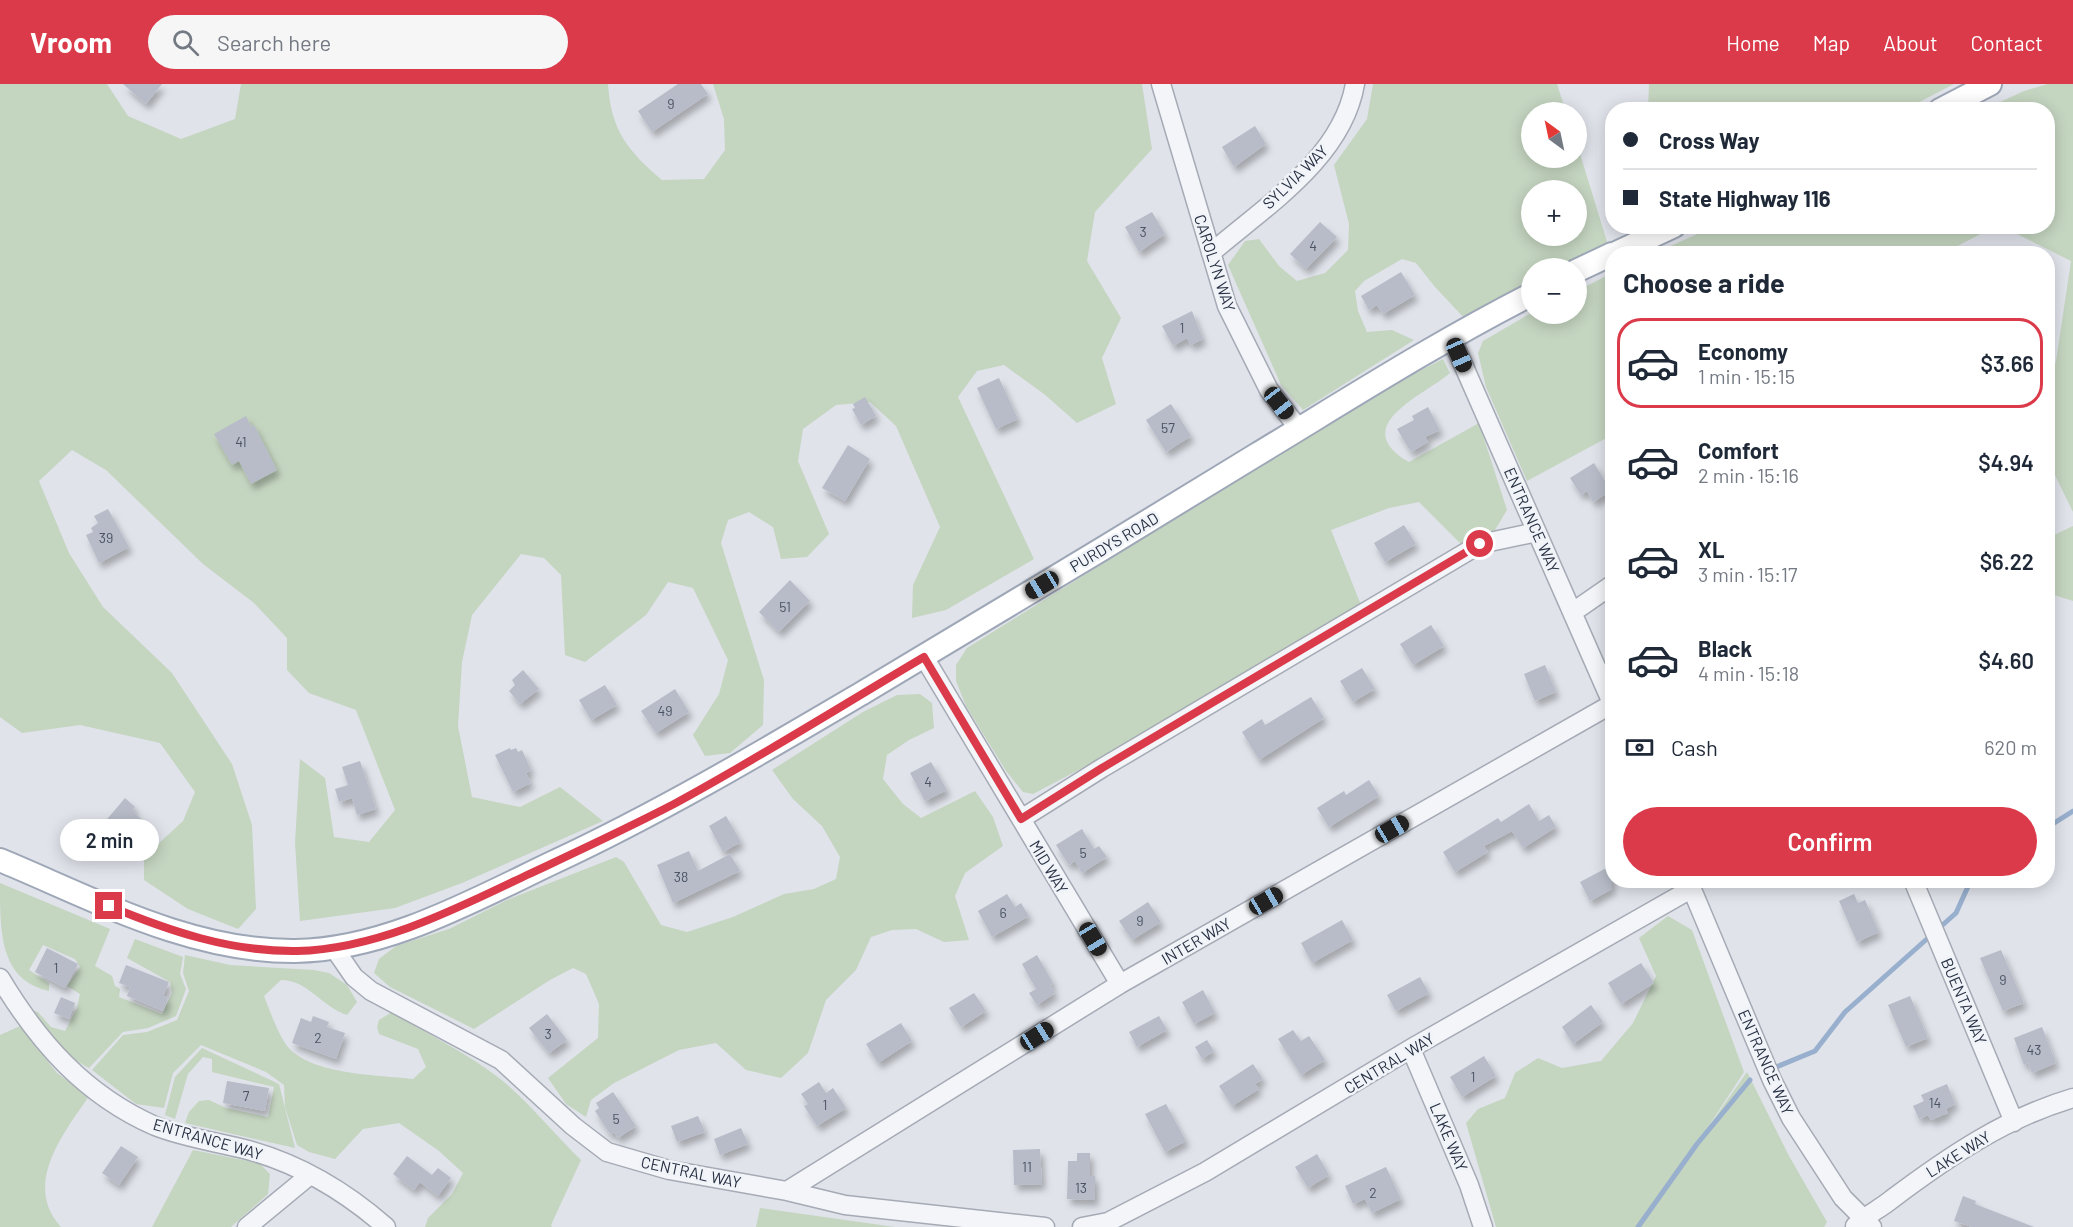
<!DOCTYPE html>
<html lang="en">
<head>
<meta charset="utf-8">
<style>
  :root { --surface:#fff; --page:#f6f6f7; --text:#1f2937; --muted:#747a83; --line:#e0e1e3; --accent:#da3a4a }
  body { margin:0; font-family:Barlow,sans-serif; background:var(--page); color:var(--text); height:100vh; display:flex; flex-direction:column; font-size:22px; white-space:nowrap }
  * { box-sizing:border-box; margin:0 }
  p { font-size:20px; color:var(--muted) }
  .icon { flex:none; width:33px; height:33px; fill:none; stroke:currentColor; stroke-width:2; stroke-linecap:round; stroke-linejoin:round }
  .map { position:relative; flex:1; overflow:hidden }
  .side { position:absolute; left:1605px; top:162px; width:450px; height:642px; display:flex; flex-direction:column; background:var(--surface); border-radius:24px; box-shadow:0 3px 15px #0003 }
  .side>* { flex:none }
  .top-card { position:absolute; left:1605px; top:18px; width:450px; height:132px; border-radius:24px; box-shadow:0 3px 15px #0003; display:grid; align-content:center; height:132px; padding:0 18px; background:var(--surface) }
  .needle { width:39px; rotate:327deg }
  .fabs { position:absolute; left:1521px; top:18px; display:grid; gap:12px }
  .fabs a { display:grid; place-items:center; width:66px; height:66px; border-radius:50%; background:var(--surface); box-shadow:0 3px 15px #0003; font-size:30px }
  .end { position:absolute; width:27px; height:27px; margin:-14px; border:8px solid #da3a4a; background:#fff; box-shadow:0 0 0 3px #fff }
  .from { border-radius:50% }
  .bubble { position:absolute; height:42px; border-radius:21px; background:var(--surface); box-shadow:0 3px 15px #0003; font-size:20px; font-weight:600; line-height:42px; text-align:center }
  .car { position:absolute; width:18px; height:36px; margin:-18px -9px; border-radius:8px; box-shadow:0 0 4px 2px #0007; background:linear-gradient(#222 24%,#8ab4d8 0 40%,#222 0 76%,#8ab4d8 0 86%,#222 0) }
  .top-card b { display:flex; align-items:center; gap:21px; height:57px; font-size:22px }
  .top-card b+b { border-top:2px solid var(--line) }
  .top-card i { width:15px; height:15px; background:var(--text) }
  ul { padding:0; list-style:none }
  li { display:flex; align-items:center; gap:18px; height:90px; margin:0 12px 9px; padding:0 6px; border:3px solid transparent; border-radius:24px }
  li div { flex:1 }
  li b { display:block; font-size:22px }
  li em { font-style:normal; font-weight:600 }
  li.selected { border-color:var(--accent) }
  li>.icon { width:54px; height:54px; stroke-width:1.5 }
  h2 { padding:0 18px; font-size:27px; line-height:72px }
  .pay { display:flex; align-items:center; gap:15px; height:66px; padding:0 18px; font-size:22px }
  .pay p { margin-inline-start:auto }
  .cta { display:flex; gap:12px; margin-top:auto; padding:12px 18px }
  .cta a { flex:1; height:69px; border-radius:36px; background:var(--accent); color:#fff; font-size:24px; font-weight:600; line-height:69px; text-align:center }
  header { display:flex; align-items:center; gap:36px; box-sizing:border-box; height:84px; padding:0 30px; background:var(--accent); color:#fff }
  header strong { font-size:28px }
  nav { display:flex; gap:33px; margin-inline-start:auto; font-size:21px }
  .search { width:420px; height:54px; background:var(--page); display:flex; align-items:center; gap:15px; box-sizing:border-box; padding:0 21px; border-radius:33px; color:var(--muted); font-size:22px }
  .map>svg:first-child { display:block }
  .green { fill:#c4d5c0; fill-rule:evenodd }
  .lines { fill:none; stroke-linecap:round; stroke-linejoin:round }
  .stream { stroke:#98afcd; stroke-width:5 }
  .building { fill:#b7bcc8; filter:url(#shadow) }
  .minor-casing { stroke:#a5aab5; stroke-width:21 }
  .major-casing { stroke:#9ea7b7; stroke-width:26 }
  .minor { stroke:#f3f5f8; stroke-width:18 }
  .major { stroke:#fff; stroke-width:22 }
  .route { stroke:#da3a4a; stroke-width:8 }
  .labels { text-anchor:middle; stroke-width:5; stroke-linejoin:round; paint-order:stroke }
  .number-label { font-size:14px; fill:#4b5364 }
  .street-label { font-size:16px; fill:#273043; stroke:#f0f3f7 }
</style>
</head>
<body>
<header>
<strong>Vroom</strong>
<div class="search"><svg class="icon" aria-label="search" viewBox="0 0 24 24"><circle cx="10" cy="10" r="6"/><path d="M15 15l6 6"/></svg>Search here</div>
<nav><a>Home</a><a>Map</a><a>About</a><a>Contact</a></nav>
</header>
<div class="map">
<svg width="2073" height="1143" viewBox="0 0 2073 1143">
  <defs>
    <filter id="shadow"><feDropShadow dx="3.5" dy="6" stdDeviation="3" flood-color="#0004"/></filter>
  </defs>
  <rect width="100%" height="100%" fill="#e0e3ea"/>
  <path class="green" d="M0,0H107L128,32L181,55L235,35L241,0H608C611,47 628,67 662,96L704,95L725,66L724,35L713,0H1142L1152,65L1095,128L1087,177L1121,234L1102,274L1116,320L1077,339L1044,310L1004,281L977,287L958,313L1034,475L946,526L912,534L913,501L940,443L896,342L870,318L836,321L803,345L798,377L829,450L807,473L781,475L773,443L749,428L728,436L721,459L764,596L763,641L730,669L705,672L693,651L719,610L728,576L693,504L668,498L646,531L585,578L565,571L561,491L544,474L521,470L472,531L462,578L458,642L472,713L520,723L560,703L603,737L462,799L395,824L300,837L295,759L300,675L325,694L334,753L369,758L395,726L356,626L309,609L287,586V554L254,519L203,480L106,386L72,366L39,397L69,469L103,523L172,589L232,680L252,741L256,825L238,845L188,825L144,796V773L183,737L195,708L160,659L80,641L22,649L0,633Z
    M1373,0H1557L1566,28H1532V74H1576L1577,60L1608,161L1565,184H1532L1531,202L1467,237L1435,203L1416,179L1402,175L1364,197L1355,207L1358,227L1367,248L1392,246L1414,256L1303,326L1281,301L1228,181L1245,157L1259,155L1279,182L1297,197L1325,189L1348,166L1349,140L1334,81L1367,35ZM1532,106H1576V152H1532Z
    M1649,0H1954L1906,25L1648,26Z
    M2048,0H2073V428L2051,383L2048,369V307L2056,277L2071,177L2003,143L2048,142V26L1985,25L2024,7Z
    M1715,142H1994V143L1944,169H1655Z
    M1612,189V351L1527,397L1486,303L1478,269L1483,257L1531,229L1576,230L1577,207Z
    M1443,275L1450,289C1425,311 1346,342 1409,378L1479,339L1507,426L1495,446L1462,461L1419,418L1389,424L1331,446L1361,521L1090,680L1033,710L1023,708L1006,687L966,622L956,597V581L967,564L1380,307Z
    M2073,442V517L2048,509V454Z
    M920,610L932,619L934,644L909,656L887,671L883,695L903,720L921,734L975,707L993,733L1003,762L965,789L955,812L969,856L944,858L916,845L892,846L871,853L856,886L826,916L808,969L781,994L746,986L716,959L679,966L614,999L591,1016L586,1033L566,1020L548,994L598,954L599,920L586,890L573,884L550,896L474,945L390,903L374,889L379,875L396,862L449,845L507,816L616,773L624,778L661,841L687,848L733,833L784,810L814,805L836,795L840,773L822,742L793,715L772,686L863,628L897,611Z
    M0,799L110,845L95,882L112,892L115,902L120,905L119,913L162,930L172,909L170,898L127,874L135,855L183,873L180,890L186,905L176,932L148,944L123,948L89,984C63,971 48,949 31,926L38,928L51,943L65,947L77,924L80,910L67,902L80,883L75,875L43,861L29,886L49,899V907C0,896 0,849 0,799Z
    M1668,832L1692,846L1744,988L1704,1049L1747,988L1789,1072L1827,1138L1824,1143H1496L1466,1039L1478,1025L1505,1014L1515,989L1538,974L1562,984L1601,977L1633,939L1656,892L1639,854Z
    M185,871L230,881L314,886L329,889L347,901L357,918L347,931C322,923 308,896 281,896L264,912C270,927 276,945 285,959C305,991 379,991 413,995L426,983L418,965L379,950L377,943L379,936L392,928C428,951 466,968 499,994C529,1018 553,1049 581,1076L551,1141L552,1143H425L428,1134L452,1110L463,1089L439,1067L399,1039L363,1045L335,1075L309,1068L297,1061L285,1023L284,1001L266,988L201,961L173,989L164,1024L136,1020L92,986L123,951L147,948L177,936L189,907L183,889Z
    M20,942L57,989L89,1012C64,1049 22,1100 61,1143H0V951Z
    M202,964L279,1000L295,1064L185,1039L189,1028L199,1017L209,1016L226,1024L268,1033L274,1003L212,988V975L203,973L188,990L175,1035L165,1031L175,993Z
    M193,1066L259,1079L270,1090L268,1110L231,1143H152Z
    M760,1124L895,1143H756Z"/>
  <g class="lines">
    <path class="stream" d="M2048,743L2073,727
      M1776,983L1815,967L1845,928L1956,829L1971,796
      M1638,1143L1697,1060L1750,996"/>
  </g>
  <path class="building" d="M123,0H162L146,20Z
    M678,0H701L708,10L652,48L638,27Z
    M1255,42L1266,60L1234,83L1222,63Z
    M1152,128L1165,150L1139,168L1125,143Z
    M1320,138L1337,153L1306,185L1290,170Z
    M1401,188L1415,211L1383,230L1377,221L1369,226L1361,212Z
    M1192,227L1203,255L1191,261L1187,254L1173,262L1162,242Z
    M999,294L1018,335L996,345L977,304Z
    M865,313L876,332L861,341L852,325L855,324L853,320Z
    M1171,320L1191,352L1166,368L1146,336Z
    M1428,323L1440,346L1425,353L1428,358L1411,368L1397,345L1414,336L1412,332Z
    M246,332L251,342L254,341L277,386L251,400L239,377L232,381L214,350Z
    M848,361L870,375L845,417L822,404Z
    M1594,379L1611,407L1593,418L1587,407L1581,411L1570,394Z
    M108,425L129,463L99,479L86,451L93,448L91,444L98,439L94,432Z
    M1404,441L1416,460L1385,478L1374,459Z
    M790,496L810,517L779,548L759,528Z
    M1431,541L1444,562L1413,581L1400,560Z
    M1545,581L1556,608L1535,617L1524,590Z
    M1362,584L1375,605L1353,618L1340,597Z
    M523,586L539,605L520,620L509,607L515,601L512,596Z
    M605,601L617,621L591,636L579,616Z
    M675,605L689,628L656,649L641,627Z
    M1311,613L1324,634L1259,676L1242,648L1262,635L1265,641Z
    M510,664L511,666L516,664L518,668L522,666L531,686L526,689L531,699L513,708L495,671Z
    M360,677L376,725L357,731L352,714L339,718L335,705L348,701L342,683Z
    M931,678L947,706L925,717L910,689Z
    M1369,696L1379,712L1329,743L1317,724L1344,707L1346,711Z
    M125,714L135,723L132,726L144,738L129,755L121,748L117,752L103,740Z
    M1529,720L1539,737L1549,731L1556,743L1523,764L1512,747L1484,762L1488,768L1455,788L1443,768L1498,734L1501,738Z
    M726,732L741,758L723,768L709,742Z
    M1082,745L1094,765L1099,762L1107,773L1082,789L1075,777L1069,781L1056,761Z
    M689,767L698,787L730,770L740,787L673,819L657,781Z
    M1612,781V805L1590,817L1580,798Z
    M1007,810L1015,823L1021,819L1029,832L992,853L978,827Z
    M1854,810L1858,819L1865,816L1879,848L1857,858L1839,817Z
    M1148,818L1161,838L1132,856L1119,837Z
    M1342,836L1353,856L1312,879L1301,859Z
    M47,864L78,880L65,904L35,888Z
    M2001,866L2024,919L2003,927L1980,874Z
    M1037,871L1053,899L1050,901L1055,909L1037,921L1029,909L1036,905L1022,880Z
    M1641,879L1654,899L1621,920L1608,899Z
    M126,881L169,898L163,912L168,914L163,927L127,912L130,903L119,899Z
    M1420,893L1429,909L1396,927L1387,911Z
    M1203,906L1215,929L1194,940L1182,918Z
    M974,909L986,927L961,943L949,924Z
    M1910,912L1928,954L1906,963L1888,921Z
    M61,913L75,919L69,935L54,929Z
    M1591,921L1603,938L1573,960L1562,943Z
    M547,930L567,956L549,969L529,944Z
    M313,932L329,938L327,943L345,949L336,975L292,959L301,934L311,938Z
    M1159,932L1167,946L1137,963L1129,948Z
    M901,939L912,957L878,979L866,960Z
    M2042,943L2056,979L2032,989L2028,979L2024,981L2014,954Z
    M1293,946L1301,957L1309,952L1325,976L1301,991L1278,955Z
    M1207,956L1214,967L1202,975L1195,963Z
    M1484,972L1496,992L1462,1013L1450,993Z
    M1253,980L1263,995L1255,1000L1259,1005L1232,1022L1219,1002Z
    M227,997L269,1004L265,1027L223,1019Z
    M819,998L826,1009L833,1004L846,1024L817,1042L804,1022L808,1020L801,1010Z
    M1947,1000L1955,1020L1946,1025L1948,1029L1931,1036L1928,1031L1919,1035L1913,1022L1924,1017L1921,1011Z
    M613,1008L636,1042L618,1054L614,1048L610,1050L595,1027L599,1024L596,1019Z
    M1166,1020L1186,1057L1165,1068L1145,1030Z
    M698,1032L705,1048L677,1058L671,1042Z
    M741,1044L748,1060L720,1071L714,1055Z
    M121,1062L138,1073L119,1101L102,1089Z
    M1040,1065L1042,1100L1014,1101L1013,1066Z
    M1077,1069H1090V1092H1095V1116L1067,1115L1068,1077H1077Z
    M1317,1070L1329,1091L1308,1104L1295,1083Z
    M407,1072L432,1091L438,1084L451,1094L438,1112L420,1098L414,1106L393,1090Z
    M1386,1083L1401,1115L1372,1129L1365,1115L1353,1120L1345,1102Z
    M1963,1112L1976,1117L1975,1120L2034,1143H1972L1954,1137Z"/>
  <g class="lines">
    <g class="minor-casing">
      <path id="minor" d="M1161,0L1227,222L1269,306L1299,345
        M1211,169C1264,123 1342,75 1355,0
        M1451,253L1612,619
        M1573,528L1612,501
        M924,573L1120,900
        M1021,735L1102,684L1480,460L1537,448
        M1688,796L1772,996L1791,1034L1843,1114L1872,1143
        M1913,796L2014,1038
        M334,864L354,893L371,907L501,976L573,1042L607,1068L669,1086L787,1107L845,1121L1045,1143
        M0,894C39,959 85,1011 155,1042C185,1054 217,1058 248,1066C299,1080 346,1108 386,1143
        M1411,965L1469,1101L1483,1143
        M787,1107L1120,900L1612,620
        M1855,1142C1866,1131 1880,1125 1892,1115C1948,1073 2005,1034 2073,1014
        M247,1143L310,1091
        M1082,1143L1108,1138L1205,1088L1417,961L1691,805"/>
    </g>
    <g class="major-casing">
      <path id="major" d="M1940,26L1990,0
        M1614,170L1674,142
        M1576,187L1612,170
        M0,776C94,815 190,868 295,867C386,866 474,816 554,778C661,728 762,668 864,608C995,530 1126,451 1256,371C1347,316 1436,259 1532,210"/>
    </g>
    <use href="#minor" class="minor"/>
    <use href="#major" class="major"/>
  </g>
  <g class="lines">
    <path class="route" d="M109,822C169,847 231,868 297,867C378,865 456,825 527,791C576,768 626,745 674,720C759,674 841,622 924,573L1021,735L1102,684L1480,460"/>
  </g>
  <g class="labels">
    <g class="number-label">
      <text x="671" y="25">9</text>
      <text x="1143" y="153">3</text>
      <text x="1313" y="167">4</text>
      <text x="1182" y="249">1</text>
      <text x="1168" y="349">57</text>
      <text x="241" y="363">41</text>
      <text x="106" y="459">39</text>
      <text x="785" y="528">51</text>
      <text x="665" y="632">49</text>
      <text x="928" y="703">4</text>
      <text x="1083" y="774">5</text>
      <text x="681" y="798">38</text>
      <text x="1003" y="834">6</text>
      <text x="1140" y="842">9</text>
      <text x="56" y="889">1</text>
      <text x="2003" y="901">9</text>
      <text x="548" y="955">3</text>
      <text x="318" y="959">2</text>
      <text x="2034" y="971">43</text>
      <text x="1473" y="998">1</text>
      <text x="246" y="1017">7</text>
      <text x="1935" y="1024">14</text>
      <text x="825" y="1026">1</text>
      <text x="616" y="1040">5</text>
      <text x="1027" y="1088">11</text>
      <text x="1081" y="1109">13</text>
      <text x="1373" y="1114">2</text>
    </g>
    <g class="street-label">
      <text transform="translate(1295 93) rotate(-44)" y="6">SYLVIA WAY</text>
      <text transform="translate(1215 179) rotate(72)" y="6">CAROLYN WAY</text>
      <text transform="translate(1532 436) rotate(66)" y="6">ENTRANCE WAY</text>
      <text transform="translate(1114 458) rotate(-31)" y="6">PURDYS ROAD</text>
      <text transform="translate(1049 783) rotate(59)" y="6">MID WAY</text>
      <text transform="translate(1196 857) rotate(-30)" y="6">INTER WAY</text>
      <text transform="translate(1964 917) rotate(67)" y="6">BUENTA WAY</text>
      <text transform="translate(1766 978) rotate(66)" y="6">ENTRANCE WAY</text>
      <text transform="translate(1389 979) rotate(-31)" y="6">CENTRAL WAY</text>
      <text transform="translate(1449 1053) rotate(67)" y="6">LAKE WAY</text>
      <text transform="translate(208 1055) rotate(16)" y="6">ENTRANCE WAY</text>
      <text transform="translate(1958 1070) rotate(-32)" y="6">LAKE WAY</text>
      <text transform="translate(691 1088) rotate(12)" y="6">CENTRAL WAY</text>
    </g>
  </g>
</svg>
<div class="fabs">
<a><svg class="needle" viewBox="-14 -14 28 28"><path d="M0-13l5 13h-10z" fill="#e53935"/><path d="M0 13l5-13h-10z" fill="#747a83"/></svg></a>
<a>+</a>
<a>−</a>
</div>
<i class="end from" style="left:1480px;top:460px"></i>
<i class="end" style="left:109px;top:822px"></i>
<div class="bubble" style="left:60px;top:735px;width:99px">2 min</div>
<i class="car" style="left:1459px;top:271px;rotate:156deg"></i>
<i class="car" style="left:1279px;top:319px;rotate:142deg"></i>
<i class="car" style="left:1042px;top:501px;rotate:239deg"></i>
<i class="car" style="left:1392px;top:745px;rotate:60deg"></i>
<i class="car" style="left:1266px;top:817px;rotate:60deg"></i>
<i class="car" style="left:1093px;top:855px;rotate:149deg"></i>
<i class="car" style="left:1037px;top:952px;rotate:58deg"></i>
<div class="top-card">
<b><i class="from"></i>Cross Way</b>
<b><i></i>State Highway 116</b>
</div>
<section class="side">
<h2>Choose a ride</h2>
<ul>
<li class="selected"><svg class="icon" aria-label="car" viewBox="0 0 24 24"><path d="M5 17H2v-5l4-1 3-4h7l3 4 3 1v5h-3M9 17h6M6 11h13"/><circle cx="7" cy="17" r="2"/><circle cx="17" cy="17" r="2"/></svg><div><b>Economy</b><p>1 min · 15:15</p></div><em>$3.66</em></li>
<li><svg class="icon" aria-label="car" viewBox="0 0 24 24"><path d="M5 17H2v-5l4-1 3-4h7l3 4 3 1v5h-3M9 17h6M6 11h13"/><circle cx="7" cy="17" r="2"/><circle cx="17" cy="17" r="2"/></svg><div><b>Comfort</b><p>2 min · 15:16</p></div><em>$4.94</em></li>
<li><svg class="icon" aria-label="car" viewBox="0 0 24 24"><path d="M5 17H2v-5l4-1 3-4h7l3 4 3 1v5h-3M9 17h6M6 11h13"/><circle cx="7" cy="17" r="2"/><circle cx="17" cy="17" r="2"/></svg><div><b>XL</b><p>3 min · 15:17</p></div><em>$6.22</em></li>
<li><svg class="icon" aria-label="car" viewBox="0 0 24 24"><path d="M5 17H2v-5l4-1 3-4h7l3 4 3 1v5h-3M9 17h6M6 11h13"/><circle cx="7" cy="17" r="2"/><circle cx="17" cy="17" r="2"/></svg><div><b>Black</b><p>4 min · 15:18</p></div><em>$4.60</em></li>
</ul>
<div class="pay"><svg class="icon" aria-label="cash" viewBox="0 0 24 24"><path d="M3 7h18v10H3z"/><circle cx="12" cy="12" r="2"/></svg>Cash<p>620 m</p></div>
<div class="cta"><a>Confirm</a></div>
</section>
</div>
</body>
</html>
